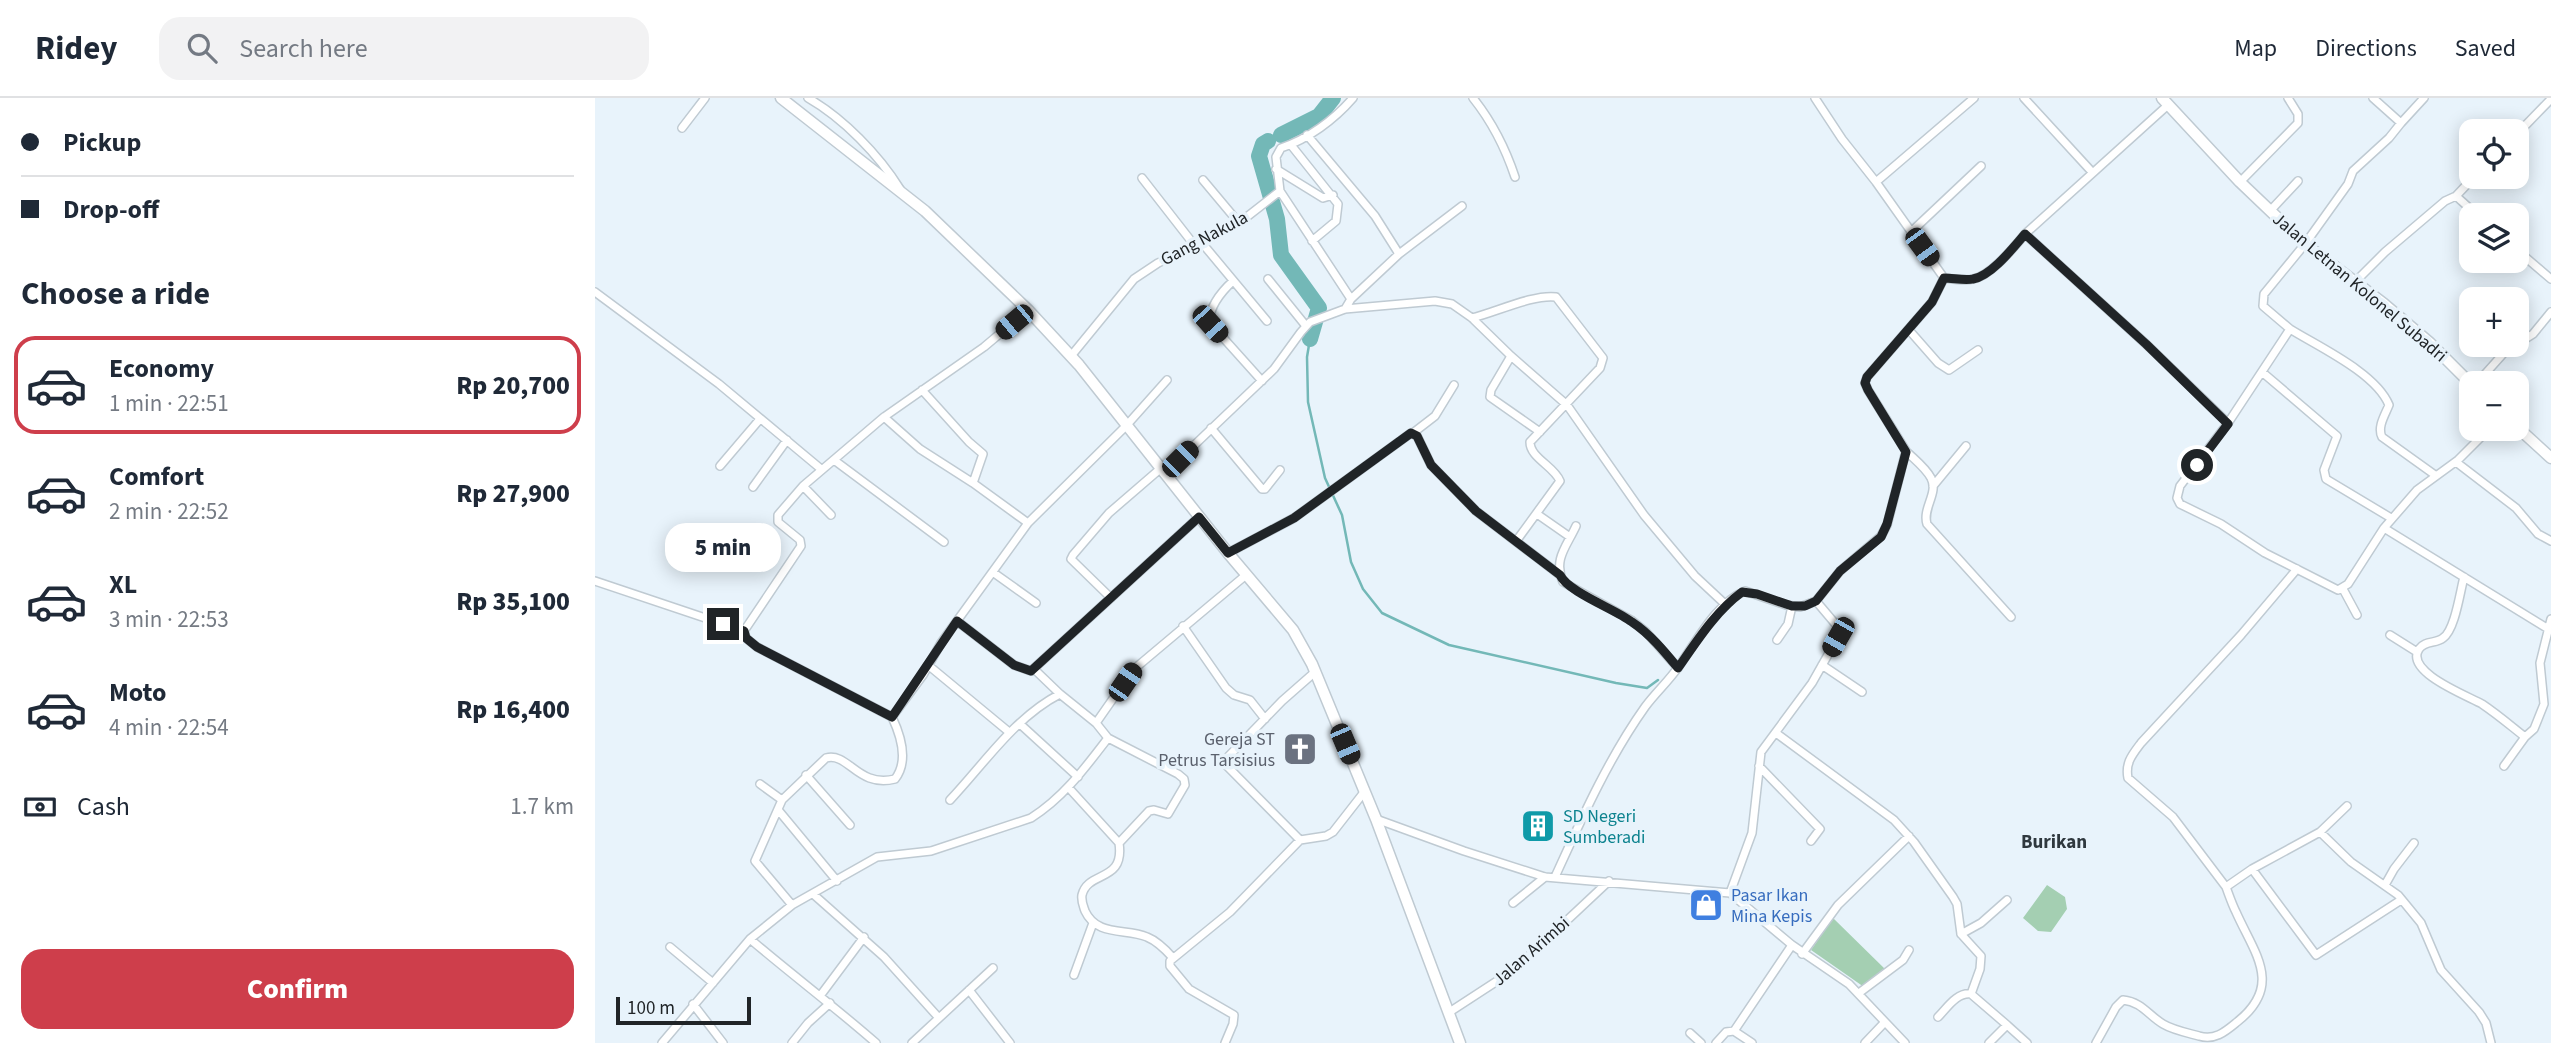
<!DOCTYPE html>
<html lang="en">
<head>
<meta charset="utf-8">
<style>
  :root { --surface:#fff; --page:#f2f2f3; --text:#1f2937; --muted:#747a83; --line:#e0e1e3; --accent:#ce3e4b }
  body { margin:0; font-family:"Source Sans 3",sans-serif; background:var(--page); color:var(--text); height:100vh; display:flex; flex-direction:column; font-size:26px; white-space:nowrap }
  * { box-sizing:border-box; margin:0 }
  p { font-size:23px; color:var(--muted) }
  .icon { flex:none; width:38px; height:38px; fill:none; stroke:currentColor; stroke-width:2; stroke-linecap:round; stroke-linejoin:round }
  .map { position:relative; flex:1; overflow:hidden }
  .side { display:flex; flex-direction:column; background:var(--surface); width:595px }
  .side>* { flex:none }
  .top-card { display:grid; align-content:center; height:154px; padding:0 21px; background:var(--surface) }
  .controls { position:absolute; left:1864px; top:21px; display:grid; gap:14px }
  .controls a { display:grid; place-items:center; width:70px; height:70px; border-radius:14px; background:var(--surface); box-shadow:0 4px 18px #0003; font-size:35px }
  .scale { position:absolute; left:21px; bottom:18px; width:135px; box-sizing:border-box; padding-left:7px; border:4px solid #202427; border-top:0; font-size:19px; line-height:24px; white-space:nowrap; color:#202427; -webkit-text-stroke:5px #e8f3fb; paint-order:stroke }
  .end { position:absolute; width:32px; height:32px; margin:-16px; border:9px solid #202427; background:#fff; box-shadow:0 0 0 4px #fff }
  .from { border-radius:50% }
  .bubble { position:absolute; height:49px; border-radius:21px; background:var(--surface); box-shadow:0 4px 18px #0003; font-size:23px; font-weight:800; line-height:49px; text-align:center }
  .car { position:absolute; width:21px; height:42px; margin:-21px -10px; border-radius:9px; box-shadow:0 0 5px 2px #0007; background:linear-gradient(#222 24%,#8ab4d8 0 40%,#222 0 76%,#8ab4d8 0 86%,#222 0) }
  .top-card b { display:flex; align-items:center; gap:24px; height:66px; font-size:26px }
  .top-card b+b { border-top:2px solid var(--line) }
  .top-card i { width:18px; height:18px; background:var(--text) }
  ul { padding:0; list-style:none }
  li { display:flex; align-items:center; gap:21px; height:98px; margin:0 14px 10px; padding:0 7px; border:4px solid transparent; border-radius:21px }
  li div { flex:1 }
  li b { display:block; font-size:26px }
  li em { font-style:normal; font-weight:800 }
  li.selected { border-color:var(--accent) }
  li>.icon { width:63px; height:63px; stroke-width:1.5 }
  h2 { padding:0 21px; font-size:32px; line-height:84px }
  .pay { display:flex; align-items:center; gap:18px; height:77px; padding:0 21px; font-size:26px }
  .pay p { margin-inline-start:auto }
  .primary-button { display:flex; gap:14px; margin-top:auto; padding:14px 21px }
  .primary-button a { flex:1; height:80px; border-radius:21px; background:var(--accent); color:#fff; font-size:28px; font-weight:800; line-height:80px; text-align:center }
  header { display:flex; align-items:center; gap:42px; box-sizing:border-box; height:98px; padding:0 35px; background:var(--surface); border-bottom:2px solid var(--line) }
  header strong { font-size:33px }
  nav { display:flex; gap:38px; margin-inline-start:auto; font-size:24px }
  .search { width:490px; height:63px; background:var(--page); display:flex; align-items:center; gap:18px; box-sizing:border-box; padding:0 24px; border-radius:21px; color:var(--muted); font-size:26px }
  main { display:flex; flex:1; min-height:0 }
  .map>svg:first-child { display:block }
  .green { fill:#a4cfb2 }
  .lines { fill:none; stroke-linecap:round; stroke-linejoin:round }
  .stream { stroke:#73b8b7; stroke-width:2.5 }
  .river { stroke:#73b8b7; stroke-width:16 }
  .street-casing { stroke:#bfcad2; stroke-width:10 }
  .secondary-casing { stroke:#bfcad2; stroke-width:13 }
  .street { stroke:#fff; stroke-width:7 }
  .secondary { stroke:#fff; stroke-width:10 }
  .route { stroke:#202427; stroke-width:9 }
  .labels { text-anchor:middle; stroke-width:7; stroke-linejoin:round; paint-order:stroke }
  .street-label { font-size:18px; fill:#202427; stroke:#e8f3fb }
  .worship-label { font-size:18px; fill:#5b616d; stroke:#e8f3fb; text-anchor:end }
  .culture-label { font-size:18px; fill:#0d838f; stroke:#e8f3fb; text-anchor:start }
  .shop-label { font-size:18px; fill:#366cbe; stroke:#e8f3fb; text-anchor:start }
  .neighbourhood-label { font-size:19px; font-weight:bold; fill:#2f383e; stroke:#e8f3fb }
</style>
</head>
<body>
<header>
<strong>Ridey</strong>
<div class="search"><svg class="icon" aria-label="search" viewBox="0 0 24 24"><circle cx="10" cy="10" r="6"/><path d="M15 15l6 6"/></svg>Search here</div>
<nav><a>Map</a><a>Directions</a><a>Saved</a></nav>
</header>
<main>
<section class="side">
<div class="top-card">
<b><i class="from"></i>Pickup</b>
<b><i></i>Drop-off</b>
</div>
<h2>Choose a ride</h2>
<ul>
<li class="selected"><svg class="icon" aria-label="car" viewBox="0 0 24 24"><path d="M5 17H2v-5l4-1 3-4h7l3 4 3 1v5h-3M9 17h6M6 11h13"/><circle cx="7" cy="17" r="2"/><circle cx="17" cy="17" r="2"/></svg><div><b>Economy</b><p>1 min · 22:51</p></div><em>Rp 20,700</em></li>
<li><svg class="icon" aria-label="car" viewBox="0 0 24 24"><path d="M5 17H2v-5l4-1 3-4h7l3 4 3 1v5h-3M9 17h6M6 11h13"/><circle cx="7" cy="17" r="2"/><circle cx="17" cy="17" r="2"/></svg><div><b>Comfort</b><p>2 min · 22:52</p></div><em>Rp 27,900</em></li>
<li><svg class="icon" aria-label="car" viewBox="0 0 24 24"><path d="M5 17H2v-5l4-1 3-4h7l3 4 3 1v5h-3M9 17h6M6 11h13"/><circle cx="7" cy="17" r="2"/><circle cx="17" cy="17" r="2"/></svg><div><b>XL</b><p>3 min · 22:53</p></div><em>Rp 35,100</em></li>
<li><svg class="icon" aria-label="car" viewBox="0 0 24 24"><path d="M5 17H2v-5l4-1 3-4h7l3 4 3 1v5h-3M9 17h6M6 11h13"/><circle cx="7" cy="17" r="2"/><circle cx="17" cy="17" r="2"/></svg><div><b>Moto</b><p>4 min · 22:54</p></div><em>Rp 16,400</em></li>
</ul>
<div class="pay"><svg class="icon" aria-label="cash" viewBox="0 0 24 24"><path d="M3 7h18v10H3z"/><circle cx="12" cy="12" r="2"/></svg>Cash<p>1.7 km</p></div>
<div class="primary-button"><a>Confirm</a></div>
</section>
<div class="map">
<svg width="1956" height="945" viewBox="0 0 1956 945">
  <rect width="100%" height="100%" fill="#e8f3fb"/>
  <path class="green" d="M1452,787L1470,799L1472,811L1456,834L1443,833L1428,820Z
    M1238,820L1291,872L1269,889L1216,852Z"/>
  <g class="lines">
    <path class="stream" d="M715,241L712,259L713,304L730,380L747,417L756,464L768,491L787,515L854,547L1021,585L1052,590L1063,582"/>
    <path class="river" d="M686,37L724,18L738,0
      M673,43L668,46L664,58L682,121L686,157L724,210L715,241"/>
    <g class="street-casing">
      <path id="street" d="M213,0C248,20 284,57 305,91
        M878,0C898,25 910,49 920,79
        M1220,0L1247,41L1281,84L1349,180
        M1429,0L1497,74
        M1778,0L1806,25L1794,40L1758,73L1753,86L1710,146L1669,196L1668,208L1695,231L1633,325L1585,388L1582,400L1585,406L1626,426L1670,455L1743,492L1753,486L1789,430
        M1806,25L1829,0
        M87,30L110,0
        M1922,36L1956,1
        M712,37L780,118L804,156
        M696,47L743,106L741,123L717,143
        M681,71L728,100L738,97
        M547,80L600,148
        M608,82L644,125
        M1281,84L1379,0
        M1645,84L1703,25V16L1693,0
        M685,93L756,201
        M1861,98L1879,79
        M1675,113L1703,83
        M1316,134L1386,68
        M1430,136L1551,246L1633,325
        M607,145L672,223
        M1922,152L1956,181
        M1349,180C1358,181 1370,183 1378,181C1396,178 1418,150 1430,136L1573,7
        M673,181L711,228
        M638,183C627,193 615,208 614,224L667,283
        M1759,185L1790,154L1850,103L1861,98L1882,117
        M0,194L124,286L226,371
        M750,211L756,201L804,156L867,108
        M877,220C901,214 939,196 961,199L1008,260L1005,270L935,344C935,360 959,368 965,383L922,442
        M1695,231C1724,249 1781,275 1794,307C1790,317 1782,329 1787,339L1840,377
        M1314,232L1343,265L1354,272L1383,252
        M1922,246L1938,236L1956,214
        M476,258L539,181L563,165L612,143L644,125L685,93L681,59L686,50C713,41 739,22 758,0
        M916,258L896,292L895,299L945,334
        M1667,274L1742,338L1729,372L1731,381L1796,420
        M1882,285L1916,247
        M327,292L374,344L388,356L378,385L433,425
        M289,319L325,351L378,385
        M616,330L667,391H670L685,372
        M1894,331L1863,362L1822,392L1789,430L1955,532
        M818,335L840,318L859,287
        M1311,353C1319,361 1331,370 1336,380C1344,395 1327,410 1332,426L1416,519
        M239,362L349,444
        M1861,364L1921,410L1943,436L1956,443
        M125,368L165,321
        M569,376L679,271L706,234L715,224L750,211L840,203L857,206L877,220L916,258L972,307L1049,417L1100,478L1131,507
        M208,388L236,417
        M1338,388L1371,348
        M158,389L192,342
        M942,416L975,439
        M981,428C972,448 958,461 968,484L1036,522L1051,534L1083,570
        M633,455L699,420L816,335L822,338L836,367L881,413L965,477
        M399,475L441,505
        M1869,479C1865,494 1860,532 1848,540C1841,546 1830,542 1824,551C1809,574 1873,598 1887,606C1902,616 1916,628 1930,639L1939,631L1949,606L1945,565L1956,521
        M0,483L149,533
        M1748,491L1762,517
        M516,500L476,461L478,457L514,415L565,371
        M362,523L419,567L436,573L604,419
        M588,528L631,590L639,597L655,602L670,621
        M1795,537L1822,554
        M1182,542L1193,526L1197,508
        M333,567L414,634
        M1227,567L1267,594
        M439,571L465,596
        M297,619L328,577L346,545L433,425L531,328L572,282
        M425,626L483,679
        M1181,635L1299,722L1319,744L1358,799L1362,806L1366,836L1386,858L1385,871L1376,896
        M513,640L583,676L589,681L590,687L573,716L559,712L554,713L524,745
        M1164,668L1225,731L1216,743
        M1909,668L1930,639
        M211,677L255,727
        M165,686L187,702
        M473,689L524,745C530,785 493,772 487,797C486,803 488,807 490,813C502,839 531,830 552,839C562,843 571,852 578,860
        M355,702C389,666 420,619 465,596L501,625
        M184,713L242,783
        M781,721L869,753L950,779L1135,795L1197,847L1254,886L1310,945
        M1725,734L1752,708
        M705,742L628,664L687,603L720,574
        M1657,771L1721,857L1806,802
        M960,779C986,722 1013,661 1050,609C1060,595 1074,583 1084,568C1102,543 1121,505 1150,493L1191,507L1205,509L1221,503L1245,473L1286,438L1292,427L1311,353L1273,292L1270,285L1272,279L1337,204L1349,180
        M1790,787L1799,771L1819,745
        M1631,789L1578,719L1533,680C1530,665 1537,657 1546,645L1646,537L1702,471
        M1135,795L1157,735L1166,654L1217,585L1243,539V529L1221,503
        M218,796L289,859L344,920
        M918,805L950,779
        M197,807L160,763L187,702L231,660C254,654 262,690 300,681C314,663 306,638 297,619L162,549L151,540L149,533L206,448L205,442L183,424V417L208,388L289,319L389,249L433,212
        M1366,836L1386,825L1412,802
        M155,841C196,876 240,909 281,945
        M75,849L118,885
        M1207,856L1243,807L1314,738
        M479,877L498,825
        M374,892L415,945
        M1264,895L1308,862L1314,852
        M225,898L269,839
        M98,906L128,945
        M853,915L919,872L1014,783
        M1343,919C1352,910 1362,894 1376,896L1412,927
        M1095,935L1106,945
        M67,945L155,841L197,807L282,759L336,753L436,720C468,700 490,670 513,640L501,625L538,572L651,477
        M197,945L213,925L235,905
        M317,945L398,870
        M630,945L638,926L639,917L594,891L575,868V863L635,814L705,742L731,738L738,734L770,693
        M1121,945L1131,934L1139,933
        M1157,945L1139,933L1197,847
        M1270,945L1290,924
        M1394,945L1412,927L1432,945
        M1501,945L1521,909L1528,902C1547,904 1553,917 1568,926C1578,932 1593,935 1604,938C1620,943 1631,933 1642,924C1689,887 1659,855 1641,814C1637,806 1634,797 1631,789L1657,771L1725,734L1756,764L1803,797L1826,825L1846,872L1884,914L1891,925L1896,945"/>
    </g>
    <g class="secondary-casing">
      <path id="secondary" d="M186,0L330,113L433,212L484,267L633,455L698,532L717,566L781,721L865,945
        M1567,0L1645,84L1710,146L1789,206L1835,245L1876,286
        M1922,329L1956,360"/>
    </g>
    <use href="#street" class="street"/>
    <use href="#secondary" class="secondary"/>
  </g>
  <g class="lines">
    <path class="route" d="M128,526L149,533L151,540L162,549L297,619L362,523L419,567L436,573L604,419L633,455L699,420L816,335L822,338L836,367L881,413L965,477C973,494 1020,511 1037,524C1055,536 1069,553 1083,570C1102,543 1120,514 1147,494L1162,496L1197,508H1210L1221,503L1245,473L1286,439L1292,426L1311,354L1273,292L1270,285L1272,279L1337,204L1349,180C1358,180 1370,183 1378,181C1396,178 1418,150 1430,136L1551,246L1633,326L1602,367"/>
  </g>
  <defs>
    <g id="church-square" transform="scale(1.75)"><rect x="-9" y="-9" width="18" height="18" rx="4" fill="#6b7280" stroke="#e8f3fb"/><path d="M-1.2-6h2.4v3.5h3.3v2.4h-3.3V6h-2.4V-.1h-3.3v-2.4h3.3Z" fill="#fff"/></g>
    <g id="building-square" transform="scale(1.75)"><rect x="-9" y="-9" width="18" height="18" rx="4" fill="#0f9aa8" stroke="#e8f3fb"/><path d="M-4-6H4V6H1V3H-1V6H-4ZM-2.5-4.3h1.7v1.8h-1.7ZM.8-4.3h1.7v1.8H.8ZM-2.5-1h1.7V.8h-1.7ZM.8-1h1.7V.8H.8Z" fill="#fff"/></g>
    <g id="shop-square" transform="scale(1.75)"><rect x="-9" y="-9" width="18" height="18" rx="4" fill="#3f7fe0" stroke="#e8f3fb"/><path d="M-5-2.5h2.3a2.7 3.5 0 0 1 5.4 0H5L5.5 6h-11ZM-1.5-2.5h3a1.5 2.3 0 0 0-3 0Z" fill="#fff"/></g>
  </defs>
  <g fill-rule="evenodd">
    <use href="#church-square" x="705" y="651"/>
    <use href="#building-square" x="943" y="728"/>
    <use href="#shop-square" x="1111" y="807"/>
  </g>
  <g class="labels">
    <g class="street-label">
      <text transform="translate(609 140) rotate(-28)" y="6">Gang Nakula</text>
      <text transform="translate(1765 189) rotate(40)" y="6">Jalan Letnan Kolonel Subadri</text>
      <text transform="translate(936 853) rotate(-41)" y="6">Jalan Arimbi</text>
    </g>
    <g class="worship-label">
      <text x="680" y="647">Gereja ST<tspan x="680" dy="21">Petrus Tarsisius</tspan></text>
    </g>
    <g class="culture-label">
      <text x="968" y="724">SD Negeri<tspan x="968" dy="21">Sumberadi</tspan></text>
    </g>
    <g class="shop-label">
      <text x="1136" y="803">Pasar Ikan<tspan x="1136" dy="21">Mina Kepis</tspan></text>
    </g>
    <g class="neighbourhood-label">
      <text x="1459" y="750">Burikan</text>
    </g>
  </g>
</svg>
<div class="controls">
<a><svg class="icon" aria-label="locate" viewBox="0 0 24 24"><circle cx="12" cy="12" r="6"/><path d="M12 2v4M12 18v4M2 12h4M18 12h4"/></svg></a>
<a><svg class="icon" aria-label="layers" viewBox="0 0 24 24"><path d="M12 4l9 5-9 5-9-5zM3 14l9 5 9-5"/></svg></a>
<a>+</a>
<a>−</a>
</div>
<div class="scale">100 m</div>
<i class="end from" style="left:1602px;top:367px"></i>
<i class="end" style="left:128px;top:526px"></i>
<div class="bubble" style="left:70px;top:425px;width:116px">5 min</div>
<i class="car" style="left:1327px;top:149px;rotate:144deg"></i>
<i class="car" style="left:419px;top:224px;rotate:230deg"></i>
<i class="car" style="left:615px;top:226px;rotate:138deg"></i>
<i class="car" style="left:585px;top:361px;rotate:45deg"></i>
<i class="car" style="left:1243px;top:539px;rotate:210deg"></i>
<i class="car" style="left:530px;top:584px;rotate:34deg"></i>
<i class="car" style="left:750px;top:646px;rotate:157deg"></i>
</div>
</main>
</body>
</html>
